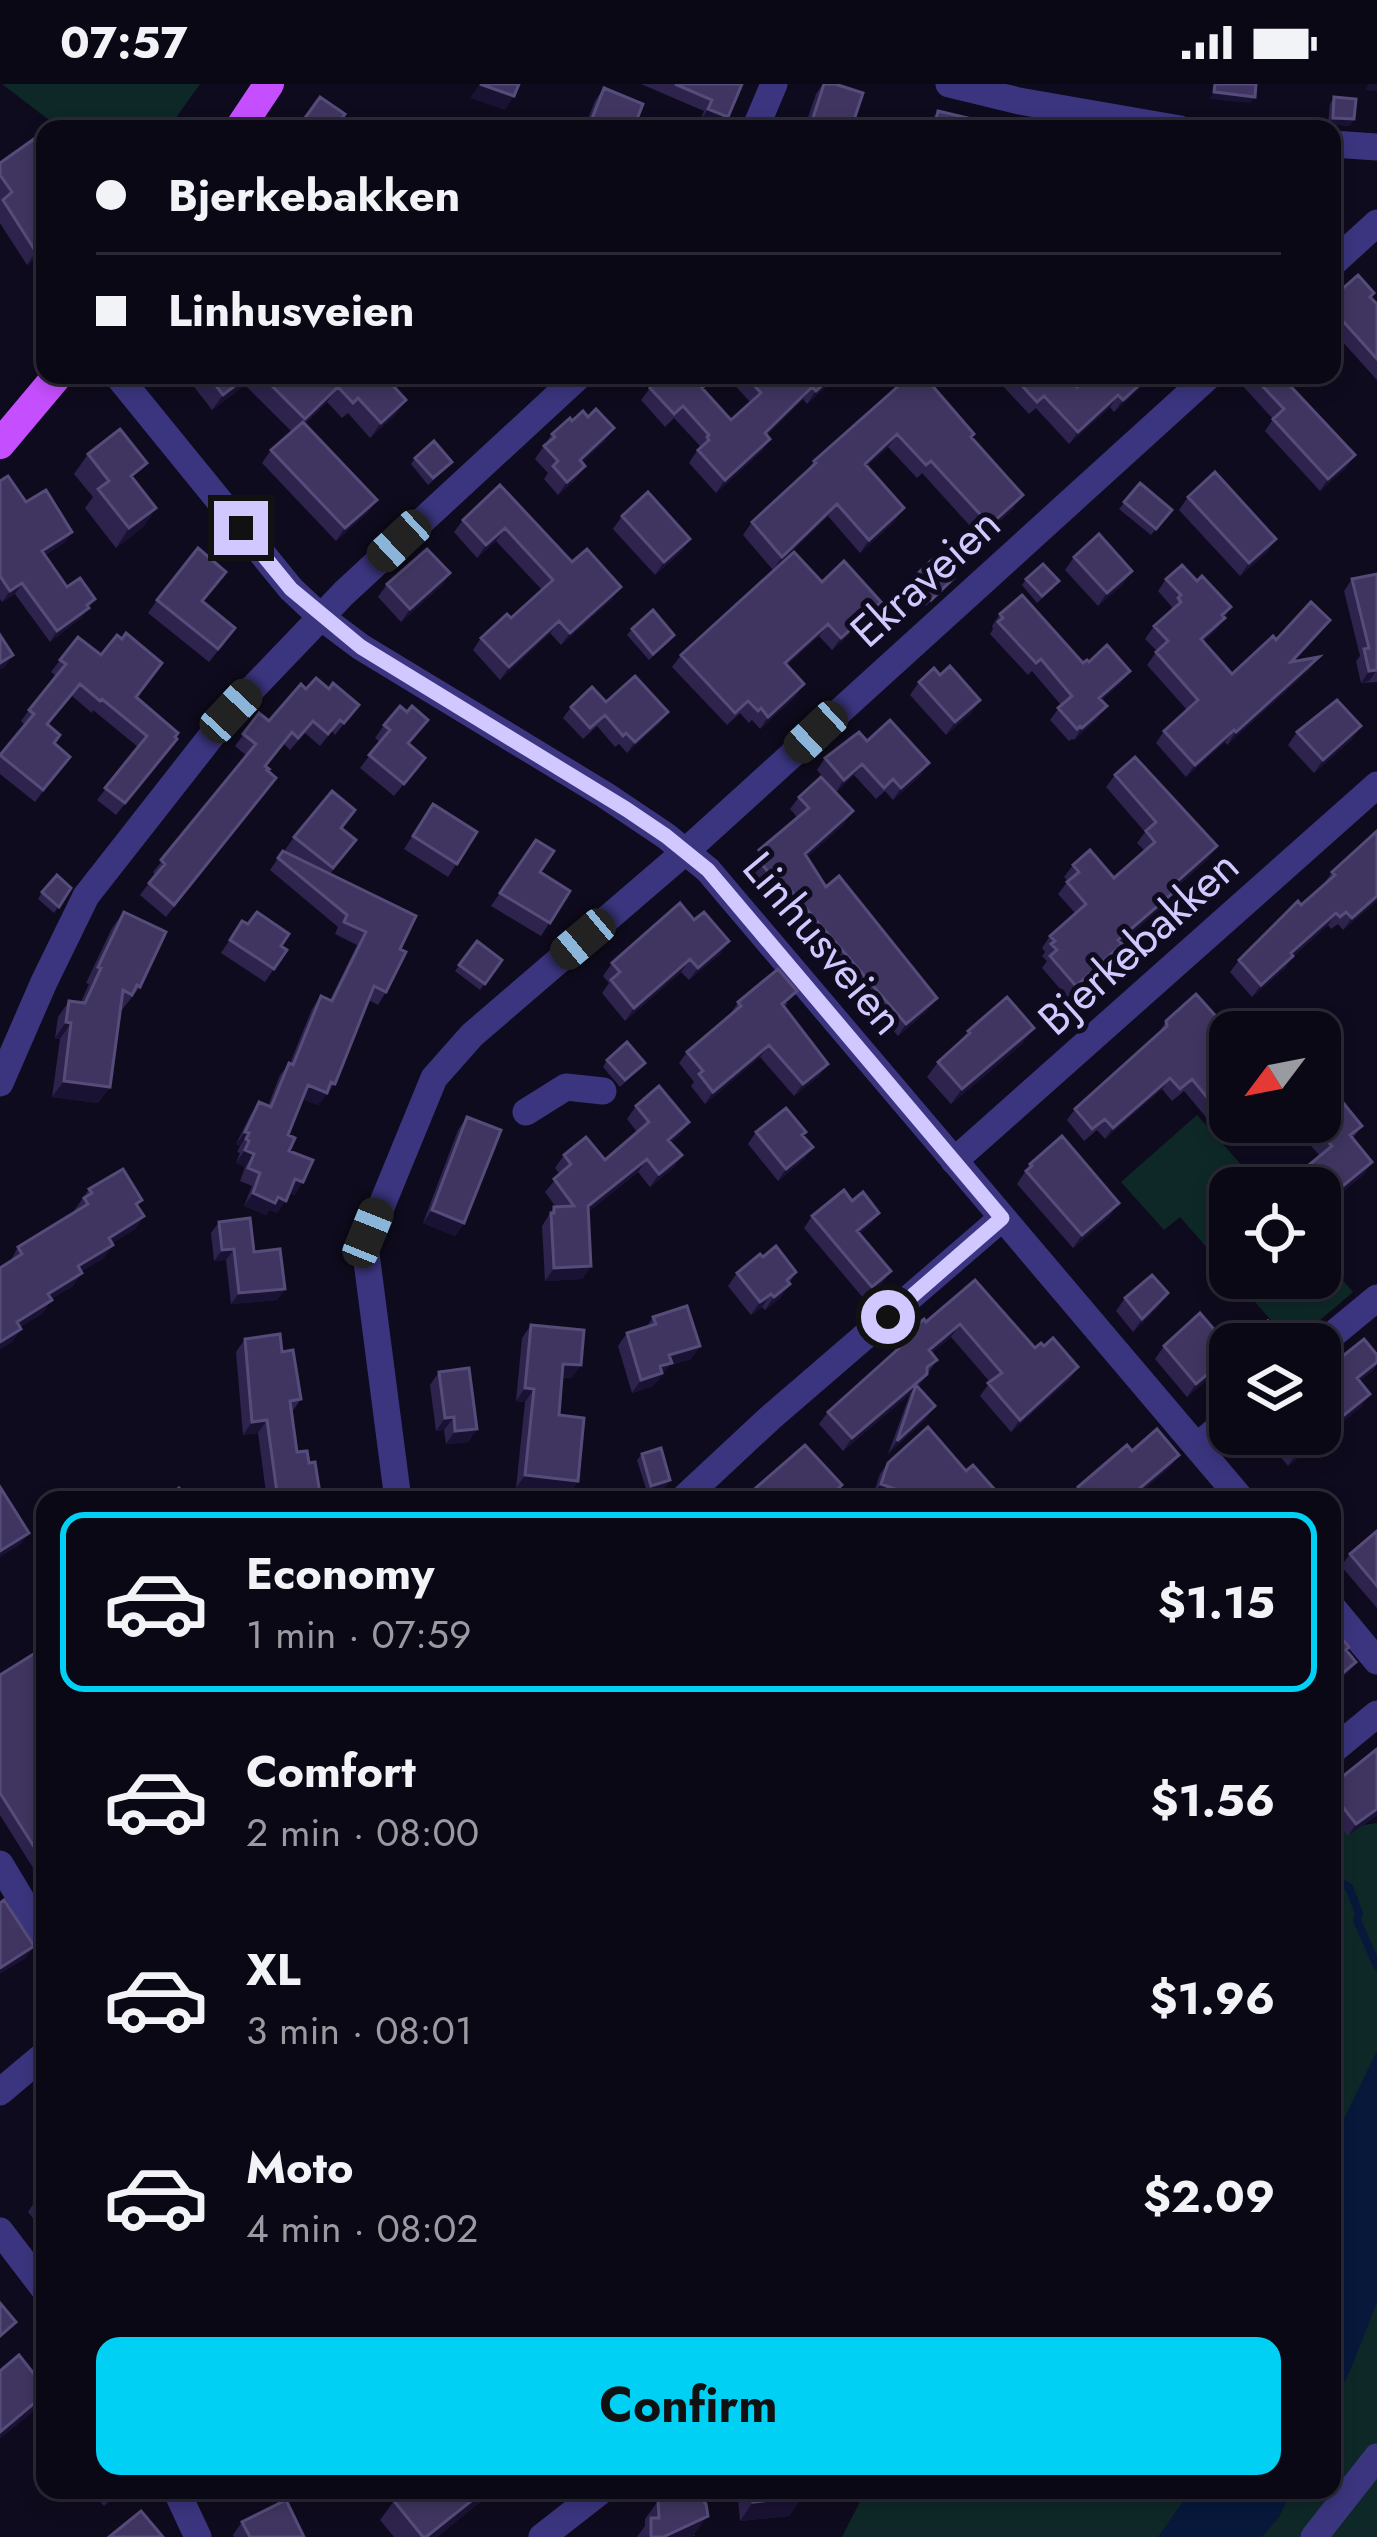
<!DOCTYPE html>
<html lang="en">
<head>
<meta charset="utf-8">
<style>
  :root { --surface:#0b0816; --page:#14111f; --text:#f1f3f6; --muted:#9a9aa1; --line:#2b2935; --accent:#00d0f3 }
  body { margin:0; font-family:Jost,sans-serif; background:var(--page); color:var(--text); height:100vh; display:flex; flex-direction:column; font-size:45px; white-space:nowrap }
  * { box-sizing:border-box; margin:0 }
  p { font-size:39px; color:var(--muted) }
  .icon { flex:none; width:66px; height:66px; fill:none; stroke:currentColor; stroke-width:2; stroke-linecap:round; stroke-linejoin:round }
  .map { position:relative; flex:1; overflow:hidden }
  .details { position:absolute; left:36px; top:1407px; width:1305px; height:1008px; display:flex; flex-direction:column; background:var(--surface); border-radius:24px; box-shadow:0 6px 18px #0003,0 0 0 3px var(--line) }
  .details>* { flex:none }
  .banner { position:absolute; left:36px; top:36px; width:1305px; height:264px; border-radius:24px; box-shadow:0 6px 18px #0003,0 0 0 3px var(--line); display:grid; align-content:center; height:264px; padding:0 60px; background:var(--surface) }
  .needle { width:78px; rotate:238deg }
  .fabs { position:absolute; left:1209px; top:927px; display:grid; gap:24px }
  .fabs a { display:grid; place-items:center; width:132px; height:132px; border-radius:24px; background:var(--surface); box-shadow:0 6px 18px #0003,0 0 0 3px var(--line); font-size:60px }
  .end { position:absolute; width:54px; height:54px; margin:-27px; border:15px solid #d1c8ff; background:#111; box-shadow:0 0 0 6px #111 }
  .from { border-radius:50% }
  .car { position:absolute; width:36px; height:72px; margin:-36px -18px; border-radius:15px; box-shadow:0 0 9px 3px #0007; background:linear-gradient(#222 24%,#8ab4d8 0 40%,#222 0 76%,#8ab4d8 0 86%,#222 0) }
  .banner b { display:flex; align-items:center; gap:42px; height:114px; font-size:45px }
  .banner b+b { border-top:3px solid var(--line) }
  .banner i { width:30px; height:30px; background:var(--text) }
  ul { padding:21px 0 0; list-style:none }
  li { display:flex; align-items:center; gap:36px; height:180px; margin:0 24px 18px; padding:0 36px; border:6px solid transparent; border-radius:24px }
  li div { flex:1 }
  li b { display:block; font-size:45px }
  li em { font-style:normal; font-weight:700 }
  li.current { border-color:var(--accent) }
  li>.icon { width:108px; height:108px; stroke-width:1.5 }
  .cta { display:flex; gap:24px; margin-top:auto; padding:24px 60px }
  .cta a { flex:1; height:138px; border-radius:24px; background:var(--accent); color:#111; font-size:48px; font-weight:700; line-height:138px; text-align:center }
  .status { display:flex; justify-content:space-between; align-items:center; height:84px; padding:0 60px; background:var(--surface); direction:ltr }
  .status svg { height:33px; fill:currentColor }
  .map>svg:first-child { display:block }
  .green { fill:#0e2828 }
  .water { fill:#07183b }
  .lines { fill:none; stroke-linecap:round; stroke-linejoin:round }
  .stream { stroke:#07183b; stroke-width:8 }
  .minor { stroke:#3b357f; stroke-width:27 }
  .major { stroke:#c54fff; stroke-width:30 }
  .wall { fill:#2d234d }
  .shaded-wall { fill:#1a1232 }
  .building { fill:#3f3560; stroke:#564c79; stroke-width:3 }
  .route { stroke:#d1c8ff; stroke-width:15 }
  .labels { text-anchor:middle; stroke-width:10; stroke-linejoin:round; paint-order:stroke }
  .street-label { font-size:45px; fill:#d1c8ff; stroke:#0f0b1e }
</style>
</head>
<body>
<div class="status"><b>07:57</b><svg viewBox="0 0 49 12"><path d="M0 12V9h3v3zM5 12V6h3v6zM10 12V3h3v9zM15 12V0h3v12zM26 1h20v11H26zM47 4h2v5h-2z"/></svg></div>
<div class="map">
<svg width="1377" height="2453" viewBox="0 0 1377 2453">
  <rect width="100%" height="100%" fill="#0f0b1e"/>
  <path class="green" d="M2,0H200L168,45H61Z
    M1197,1031L1262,1104H1230V1190L1180,1133L1164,1146L1121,1098Z
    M1320,1170L1353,1208L1292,1260L1234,1194H1320Z
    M1377,1739V2453H842L866,2406H1332V1746Z"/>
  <path class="water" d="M1377,1967V2218L1350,2287L1332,2324V2059Z
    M1191,2406H1292L1279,2433L1262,2453H1158Z"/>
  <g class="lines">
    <path class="stream" d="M1332,1794L1349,1803L1359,1829L1357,1836L1377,1882"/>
    <path class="minor" d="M949,0L1019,17L1180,45
      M755,45L774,0
      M1332,60L1377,63
      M1332,180L1377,139
      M117,291L291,505L321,533L361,563L605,711L666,752L708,786L1242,1416
      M0,999L44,898L86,812L231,627L344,509L580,291
      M526,1028L566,1003L603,1007
      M954,1077L1377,701
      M1320,1261L1377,1214
      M1197,1362L1230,1335
      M398,1416L365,1162L434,994L472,951L686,767L1210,291
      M682,1416L770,1334L1002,1134
      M1332,1523L1377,1577
      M1332,1667L1377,1630
      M0,1780L45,1855
      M0,2008L45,1970
      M0,2147L45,2206
      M176,2406L198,2453
      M542,2453L602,2406
      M1314,2453L1377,2373"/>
    <path class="major" d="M239,45L269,0
      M0,360L58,291"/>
  </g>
  <path class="wall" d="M641,0H742L721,45L700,37L704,27Z
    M823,0H835L851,45H804L816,10Z
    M604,4L633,45H584L595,17Z
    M1334,13L1350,42L1328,40L1330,20Z
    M938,27L984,42L991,45H929L930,38Z
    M0,79L45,168L27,181L0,139Z
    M1332,214H1371L1377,220V296L1332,246Z
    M185,291H294L297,295L390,298L406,316L395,331L370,354L348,329L342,334L327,318L305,340L377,416L367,429L336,457L262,379L271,366L292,348L245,301L212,326Z
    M734,291H839L807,320L803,315L767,351L770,355L762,367L716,409L689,379L700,362L674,334L665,343L641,316L650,304L704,306L731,336L751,319L730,296Z
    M911,291L974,350L971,354L1014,424L981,454L922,389L917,394L888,363L867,382L895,437L860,469L828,432L773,486L743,451L752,438L806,388L814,377Z
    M1009,291H1066L1077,303L1154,291L1114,328L1110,323L1069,360L1036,324L1029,330L1002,301Z
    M1247,291H1280L1347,383L1320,407L1265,347L1273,335L1241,300Z
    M572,337L605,357L582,378L576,395L558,411L544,395L548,389L535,375L552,350Z
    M88,370L135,397L156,424L143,443L116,464L85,424L93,413L74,390Z
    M415,374L447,384L428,401L411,380Z
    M0,397L26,418L72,448L65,458L45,471L67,503L95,515L81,534L50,558L15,510L2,518L0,515Z
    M1140,399L1172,426L1151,451L1119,425Z
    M500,401L572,478L612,515L561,561L550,549L500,596L473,566L481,554L511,534L542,506L496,457L477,474L454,448L463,436Z
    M1188,413L1276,455L1267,468L1240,492L1179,426Z
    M622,432L690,455L681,468L655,491L613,445Z
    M1074,473L1123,500L1098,522L1065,486Z
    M226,488L203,518L226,557L209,578L148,529L157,516Z
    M450,489L441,502L401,538L378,513L387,500Z
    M1377,490V598L1361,599L1356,577L1360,572L1344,507L1352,495Z
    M954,494L926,522L907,501L912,495Z
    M1026,495L1054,504L1037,519L1022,501Z
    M1166,495L1197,497L1231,523L1216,546L1203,558L1232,590L1276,556L1330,536L1294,578L1310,585L1227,661L1225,658L1186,693L1156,659L1164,647L1187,626L1147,581L1157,567L1145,555L1154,542L1170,528L1172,523L1158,507Z
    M822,498L881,518L872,530L832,566L819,552L787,581L796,612L760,645L752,636L749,639L740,629L727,641L672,583L681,571Z
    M1000,530L1121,599L1101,616L1098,634L1074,656L1072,655L1069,657L1050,636L1061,621L1032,587L1028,591L990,550L993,545L992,542Z
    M632,545L670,557L649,576L627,551Z
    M60,576L137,614L177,655L116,731L97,716L138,663L93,626L92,629L72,612L48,641L54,660L70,673L35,718L0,690V672L25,641L21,637L29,626L56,592L51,588Z
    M940,591L980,616L971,629L946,651L910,611L919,598Z
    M306,605H329L359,621L335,651L332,647L320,662L305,649L290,666L284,660L266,682L267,686L276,694L166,833L140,811L155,791L153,788L247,672L235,662L259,629L269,637Z
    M606,618L660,639L627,669L619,660L615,663L597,642L583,655L563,634L571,623Z
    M407,628L428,636L409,660L425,674L394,712L360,684L380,658L375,654L384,641Z
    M1297,648L1352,655L1314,689L1288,661Z
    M867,657L921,691L893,716L885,707L876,715L854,691L836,708L817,686L825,674Z
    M1115,691L1209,774L1173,806L1165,820L1121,859L1113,872L1068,914L1042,884L1047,877L1042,872L1045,868L1042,864L1050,852L1076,830L1058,810L1068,797L1064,793L1073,781L1114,794L1145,767L1137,759L1145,748L1106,703Z
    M799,713L844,740L807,773L826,803L928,926L898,952L770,805L767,808L751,790L756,784L751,778L759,766L797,733L790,725Z
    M433,720L477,748L448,793L404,765Z
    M342,744L356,756L330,790L400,865L386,908L378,921L369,916L335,1000L318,1021L303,1015L288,1051L295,1111L289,1109L277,1129L270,1126L266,1131L244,1122L252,1102L240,1097L245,1083L236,1079L240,1069L237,1068L240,1062L236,1060L251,1030L259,1018L268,1022L280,991L290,979L312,925L321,912L330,916L357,861L335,850L338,843L270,786L283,767L293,772L285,766L294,753Z
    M536,756L540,788L570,807L541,852L491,822Z
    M1332,788L1377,817L1343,846L1338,840L1331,845L1328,841L1293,872L1285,884L1252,913L1230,888L1239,876L1324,800Z
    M71,804L54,829L38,815L42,808Z
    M124,828L140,903L121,927L110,1003L98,1019L52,1013L60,955L55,954L58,933L69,917L81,918L89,900L86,899L112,844Z
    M694,836L729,857L720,870L689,896L681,888L625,937L602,909L609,899L603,892L612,879Z
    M242,837L287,866L265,898L221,869Z
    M477,857L502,876L480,906L455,887Z
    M738,918L788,919L784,923L828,980L819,992L794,1012L760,973L705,1020L691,1002L694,998L679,979L687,968L730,931Z
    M1166,937L1222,939L1215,948L1230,965V1033L1216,1045L1184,1007L1172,1017L1162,1005L1105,1055L1097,1046L1084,1057L1067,1036L1075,1025L1158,950Z
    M968,947L1023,959L951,1020L927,993L938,978L961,957Z
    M607,976L645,979L620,1003L603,983Z
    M636,1022L680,1051L671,1058L682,1071L673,1084L650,1103L638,1088L588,1128L591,1182L582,1195L545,1197L542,1142L554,1123H556L545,1108L560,1090L555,1084L564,1071L605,1076L637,1048L627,1035Z
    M1320,1023L1362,1042L1353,1054L1372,1078L1363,1091L1320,1126V1104L1289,1103L1298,1090L1320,1072L1306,1056L1313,1046L1308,1038H1320Z
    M467,1033L464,1139L455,1152L423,1139L458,1046Z
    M756,1048H806L803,1052L813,1063L804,1075L778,1097L748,1060Z
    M1030,1080L1110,1132L1073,1164L1017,1100Z
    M89,1105L137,1122L144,1132L135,1145L112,1159L104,1174L81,1187L73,1202L51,1215L43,1229L20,1243L12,1258L0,1265V1184L10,1178L18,1163L75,1128L74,1127Z
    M812,1132L871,1140L859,1150L891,1187L883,1198L864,1215L804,1144Z
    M219,1138L254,1168L285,1205L277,1216L231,1220L226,1176L214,1177L211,1149Z
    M763,1173L796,1188L781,1213L765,1226L762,1223L751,1231L728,1202L737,1189Z
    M975,1196L1035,1264L1044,1262L1078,1283L1069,1296L1011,1348L980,1312L990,1298L951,1253L931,1269L937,1276L918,1303L926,1335L888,1370L910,1310L843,1367L819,1340L828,1328L896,1267L895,1265L903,1253L926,1238Z
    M1125,1214L1159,1222L1133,1248L1116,1227Z
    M653,1233L700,1262L691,1275L670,1281L653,1302L632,1309L618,1262L627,1249L646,1244Z
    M531,1241L572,1294H562L559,1331L578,1397L569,1410L516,1404L525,1318L516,1317L522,1254Z
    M245,1255L282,1268L301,1315L292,1328L297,1368L309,1379L321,1416H267L258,1349L243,1351L236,1268Z
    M1224,1257L1217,1267L1215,1289L1187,1313L1155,1275L1164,1262Z
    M1377,1271V1280L1372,1287L1359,1297L1362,1322L1288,1382L1268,1358L1273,1350H1320V1293L1324,1287Z
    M439,1288L477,1345L468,1358L446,1360L444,1346L436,1347L430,1301Z
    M1132,1367L1170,1383L1132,1416L1069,1415L1078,1403Z
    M642,1370L670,1396L665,1403L647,1408L637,1376Z
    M888,1379L966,1387L995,1406L988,1416H887L873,1411L880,1390Z
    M1377,1447V1524L1341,1482L1350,1470Z
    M45,1563V1803L0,1731V1591Z
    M1332,1701L1377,1731L1348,1752L1334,1734L1332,1736Z
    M45,2110V2150L28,2128L35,2117Z
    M45,2304V2340L34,2327Z
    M90,2406H123L104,2422Z
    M408,2406H495L437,2453H394L380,2436L394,2417Z
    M666,2406L695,2452L637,2453L645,2442V2435Z
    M737,2406H802V2413L789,2432L740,2437Z
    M242,2438L304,2453H234L233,2451Z"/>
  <path class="shaded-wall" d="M1369,0H1377V7L1365,6Z
    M479,1L514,12L505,26L470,14Z
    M1214,8L1255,13L1250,19L1209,15Z
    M708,25L728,33L721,45L700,37Z
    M1333,34L1354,35L1350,42L1328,40Z
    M45,162V168L27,181L36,168Z
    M249,291H252L245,301L212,326L223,311Z
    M834,291H839L807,320L816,307Z
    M1150,291H1154L1114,328L1123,316Z
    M338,303L327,318L294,351L305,335Z
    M812,303L803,315L756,362L765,349Z
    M1118,311L1110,323L1069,360L1078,348Z
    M406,316L395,331L370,354L381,339Z
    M614,344L605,357L570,389L580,376Z
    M897,350L888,363L856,392L865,380Z
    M770,355L762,367L716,409L725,396Z
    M1355,371L1347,383L1320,407L1328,395Z
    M585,382L576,395L558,411L567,398Z
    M1023,411L1014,424L981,454L990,441Z
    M377,416L367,429L336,457L345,444Z
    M837,420L828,432L773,486L782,473Z
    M156,424L143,443L116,464L129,444Z
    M904,424L895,437L860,469L869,456Z
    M505,444L496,457L477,474L486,461Z
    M72,448L65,458L34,477L42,467Z
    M690,455L681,468L655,491L664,478Z
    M1276,455L1267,468L1240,492L1249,479Z
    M1132,487L1123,500L1098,522L1107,509Z
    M450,489L441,502L401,538L410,525Z
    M22,499L15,510L2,518L10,507Z
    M621,503L612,515L561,561L570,549Z
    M95,515L81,534L50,558L57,547Z
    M881,518L872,530L832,566L841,554Z
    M1225,534L1216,546L1192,568L1201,555Z
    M1330,536L1321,548L1282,591L1291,578Z
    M559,537L550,549L500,596L509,583Z
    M828,540L819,552L776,591L785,579Z
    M13,571L4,584L0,586V579Z
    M1319,573L1310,585L1227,661L1236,648Z
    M1377,586L1369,597L1361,599L1369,587Z
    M1130,587L1121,599L1091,626L1099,614Z
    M804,600L796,612L760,645L768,633Z
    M980,616L971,629L946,651L955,638Z
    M1107,622L1098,634L1074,656L1082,644Z
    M668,628L660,639L627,669L635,658Z
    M1361,642L1352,655L1314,689L1323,676Z
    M1234,646L1225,658L1186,693L1195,681Z
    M929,679L921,691L893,716L901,704Z
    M862,680L854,691L836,708L844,696Z
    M853,727L844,740L797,782L805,770Z
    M1217,762L1209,774L1162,815L1171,803Z
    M1174,808L1165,820L1110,868L1118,856Z
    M1377,812V817L1343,846L1352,834Z
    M1336,829L1328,841L1282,881L1291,869Z
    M729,857L720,870L689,896L698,884Z
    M1122,860L1113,872L1068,914L1076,902Z
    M1293,872L1285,884L1252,913L1261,901Z
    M690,875L681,888L625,937L634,924Z
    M937,914L928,926L898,952L906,940Z
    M66,938L71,939L60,955L55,954Z
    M1034,944L1023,959L951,1020L962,1005Z
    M769,961L760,973L705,1020L713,1008Z
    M828,980L819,992L794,1012L803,1000Z
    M1170,994L1162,1005L1105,1055L1113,1044Z
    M64,997L110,1003L98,1019L52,1013Z
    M331,998L335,1000L318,1021L299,1014L308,1001Z
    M689,1038L680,1051L659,1069L668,1056Z
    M245,1048L249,1049L240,1062L236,1060Z
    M813,1063L804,1075L778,1097L786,1085Z
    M245,1066L254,1070L245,1083L236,1079Z
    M682,1071L673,1084L650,1103L659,1090Z
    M647,1075L638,1088L579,1135L588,1122Z
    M1372,1078L1363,1091L1320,1126L1322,1119Z
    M295,1095L303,1098L295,1111L286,1108Z
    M253,1109L278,1113L286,1117L277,1129L270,1126L266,1131L244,1122Z
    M1119,1119L1110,1132L1073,1164L1082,1151Z
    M432,1126L464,1139L455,1152L423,1139Z
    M879,1129L871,1140L848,1159L857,1147Z
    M144,1132L135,1145L100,1167L109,1154Z
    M113,1161L104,1174L69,1195L78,1182Z
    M234,1165L226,1176L214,1177L222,1166Z
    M591,1182L582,1195L545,1197L554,1184Z
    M891,1187L883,1198L864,1215L872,1203Z
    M82,1189L73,1202L39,1223L48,1210Z
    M790,1200L781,1213L765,1226L774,1213Z
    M285,1205L277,1216L231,1220L239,1209Z
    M1168,1209L1159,1222L1133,1248L1142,1235Z
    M771,1210L762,1223L751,1231L760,1218Z
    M52,1216L43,1229L8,1251L17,1238Z
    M960,1240L951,1253L920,1279L929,1266Z
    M21,1245L12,1258L0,1265V1258Z
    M700,1262L691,1275L670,1281L653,1302L632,1309L641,1296L669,1271Z
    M1224,1276L1215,1289L1187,1313L1196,1300Z
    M1377,1278L1372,1287L1348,1306L1357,1294Z
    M563,1280L581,1281L572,1294L554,1293Z
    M1078,1283L1069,1296L1011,1348L1020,1336Z
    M927,1290L919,1303L916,1301L910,1310L843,1367L852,1354Z
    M525,1304L534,1305L525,1318L516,1317Z
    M1370,1310L1362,1322L1288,1382L1296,1370Z
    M935,1322L926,1335L888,1370L897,1357Z
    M454,1333L444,1346L436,1347L445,1334Z
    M267,1336L258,1349L243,1351L252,1338Z
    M477,1345L468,1358L446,1360L455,1347Z
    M1179,1371L1170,1383L1132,1416H1126Z
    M525,1391L578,1397L569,1410L516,1404Z
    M670,1396L665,1403L647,1408L651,1402Z
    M881,1400L925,1416H887L873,1411Z
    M29,1449L21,1460L0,1473V1467Z
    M1356,1578L1348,1589L1332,1603V1598Z
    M1377,1725V1731L1348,1752L1356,1740Z
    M34,1862L26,1874L0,1890V1884Z
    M45,2310L34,2327L0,2355V2348Z
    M116,2406H123L104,2422Z
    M485,2406H495L437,2453H426Z
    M802,2413L789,2432L740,2437L753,2418Z
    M708,2432L692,2453H663Z"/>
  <path class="building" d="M480,0H519L514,12Z
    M675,0H742L728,33L708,25L712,16Z
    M824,0H835L863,9L851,45H825L811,40Z
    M1215,0H1256L1255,13L1214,8Z
    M604,4L643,20L633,45H593L595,39L591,37Z
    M320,13L345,30L334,45H297Z
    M1334,13L1356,15L1354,35L1333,34Z
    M938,27L985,38L984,42L991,45H934Z
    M34,55L45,72V162L36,168L3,116L12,108L0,91V79Z
    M1358,191L1374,209L1370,213L1377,220V275L1332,225V214Z
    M208,291H249L223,311Z
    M261,291H294L297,295L301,291H328L334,297L340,291H392L387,295L406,316L381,339L358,314L353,319L338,303L305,335Z
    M664,291H707L711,296L702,304L731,336L761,309L745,291H834L816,307L812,303L765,349L770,355L725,396L698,366L709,356L707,353L709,351L683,322L674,330L650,304Z
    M911,291H923L974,350L971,353L1023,411L990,441L931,377L926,381L897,350L865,380L904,424L869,456L837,420L782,473L752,438L816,379L814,377Z
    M1012,291H1066L1077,303L1090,291H1150L1123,316L1118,311L1078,348L1044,312L1037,318Z
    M1252,291H1280L1355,371L1328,395L1273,335L1284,325Z
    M596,325L614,344L580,376L585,382L567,398L553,382L558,377L544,362L555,353L552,350L570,334L572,337L583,327L588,333Z
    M303,338L377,416L345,444L271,366Z
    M120,345L147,379L131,392L156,424L129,444L98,405L109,397L88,370Z
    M434,357L452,378L433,394L415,374Z
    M1215,388L1276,455L1249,479L1188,413Z
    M8,392L26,418L46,406L72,448L42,467L67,503L80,494L95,515L87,521L89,524L57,547L22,499L10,507L0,492V397Z
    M1140,399L1172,426L1156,445L1124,418Z
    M500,401L572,478L587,465L621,503L570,549L559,537L509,583L481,554L507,530L511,534L553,496L505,444L486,461L463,436Z
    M648,408L690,455L664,478L622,432Z
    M1099,450L1132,487L1107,509L1074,473Z
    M198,464L226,488L202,517L235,544L218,565L157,516Z
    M427,465L450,489L410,525L387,500Z
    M794,468L822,498L844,477L881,518L841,554L828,540L785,579L804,600L768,633L761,624L758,627L748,617L735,629L681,571Z
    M935,473L954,494L931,516L912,495Z
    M1043,480L1059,497L1042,512L1026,495Z
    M1182,481L1197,497L1202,492L1231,523L1222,531L1225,534L1201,555L1232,590L1273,552L1276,556L1311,518L1330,536L1291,578L1319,573L1236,648L1234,646L1195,681L1164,647L1198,616L1156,568L1168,557L1154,542L1181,518L1178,514L1181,511L1166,495Z
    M1377,490V586L1369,587L1364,565L1369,564L1352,495Z
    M1022,511L1083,579L1087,576L1089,578L1107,561L1130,587L1099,614L1107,622L1082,644L1080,642L1077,645L1058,624L1072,612L1041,575L1036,579L998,538L1003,534L1000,530Z
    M653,526L674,551L653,570L632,545Z
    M126,549L162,579L136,613L178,649L175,653L177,655L125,719L105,704L147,652L102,615L100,617L80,600L47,640L60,651L54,659L70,673L43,706L0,671L34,630L29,626L66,580L60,576L78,553L101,571L117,551L122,555Z
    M0,551L13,571L0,579Z
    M950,582L980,616L955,638L919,598L934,584L940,591Z
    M635,592L668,628L635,658L626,649L623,652L605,631L590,644L571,623L592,603L606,618Z
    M316,594L329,605L333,599L359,621L344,639L340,636L328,650L313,637L298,654L292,648L265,682L269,685L267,686L276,694L174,821L149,799L165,780L161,776L256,660L243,650L259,629L269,637L301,600L306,605Z
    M1337,616L1361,642L1323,676L1297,648Z
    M400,622L407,628L412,622L428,636L408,659L425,674L404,700L369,671L390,646L384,641Z
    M890,636L929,679L901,704L893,695L884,704L862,680L844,696L825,674L859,648L867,657Z
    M1135,673L1217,762L1171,803L1174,808L1118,856L1122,860L1076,902L1050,872L1057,866L1051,860L1055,857L1050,852L1086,820L1067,798L1079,788L1073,781L1090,766L1114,794L1155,758L1146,747L1156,738L1115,691Z
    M821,693L853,727L805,770L826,803L839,792L937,914L906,940L779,793L775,796L760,778L765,773L759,766L809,724L799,713Z
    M332,707L355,726L341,744L356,756L333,784L294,753Z
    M433,720L477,748L457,780L413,752Z
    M1377,747V812L1352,834L1346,828L1340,833L1336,829L1291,869L1293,872L1261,901L1239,876L1298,817L1301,821L1335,791L1332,788Z
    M536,756L554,767L540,788L570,807L550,839L500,809Z
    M283,767L416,832L400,865L406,868L386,908L374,902L335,1000L331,998L327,1009L308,1001L288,1051L295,1054L289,1067L313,1076L303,1098L295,1095L286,1117L278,1113L275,1119L253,1109L260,1089L248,1084L254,1070L245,1066L249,1057L246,1055L249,1049L245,1048L259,1018L271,1023L289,979L293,981L321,912L332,917L366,848L344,838L347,831L278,774Z
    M57,791L71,804L59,823L42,808Z
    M680,819L694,836L704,828L729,857L698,884L690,875L634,924L611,896L620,888L612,879Z
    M124,828L166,848L140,903L137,901L132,911L123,906L110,1003L64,997L71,939L66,938L69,917L85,919L101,884L98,883Z
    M257,828L289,850L281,862L287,866L274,885L230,856L242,837L248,840Z
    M477,857L502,876L485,900L459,881Z
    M778,885L797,907L782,920L828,980L803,1000L769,961L713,1008L699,990L703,987L687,968L741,922L738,918Z
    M1196,910L1222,939L1213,946L1230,965V1029L1224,1034L1192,995L1180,1005L1170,994L1113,1044L1105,1035L1092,1045L1075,1025L1167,942L1166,937Z
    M1007,913L1034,944L962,1005L938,978L970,949L968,947Z
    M627,958L645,979L625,996L607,976Z
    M659,1002L689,1038L668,1056L682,1071L659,1090L647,1075L588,1122L591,1182L554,1184L551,1129H554V1123L574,1122L554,1095L571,1080L564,1071L586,1053L605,1076L649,1038L636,1022Z
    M1336,1010L1362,1042L1350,1051L1372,1078L1322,1119L1320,1117V1104H1309L1298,1090L1332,1062L1315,1043L1324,1035L1320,1031V1023Z
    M786,1024L806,1048L802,1051L813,1063L786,1085L756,1048Z
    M467,1033L501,1046L464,1139L432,1126Z
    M1062,1052L1119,1119L1082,1151L1026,1087L1032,1082L1030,1080Z
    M123,1085L142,1116L136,1120L144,1132L109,1154L113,1161L78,1182L82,1189L48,1210L52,1216L17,1238L21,1245L0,1258V1184L22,1170L18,1163L88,1120L84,1114L92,1109L89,1105Z
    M844,1106L852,1117L863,1108L879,1129L857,1147L891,1187L872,1203L812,1132Z
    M250,1134L254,1168L280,1165L285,1205L239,1209L234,1165L222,1166L219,1138Z
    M776,1162L796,1188L787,1196L790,1200L774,1213L771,1210L760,1218L737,1189L760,1170L763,1173Z
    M1152,1191L1168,1209L1142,1235L1125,1214Z
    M975,1196L1035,1264L1041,1259L1044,1262L1053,1254L1078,1283L1020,1336L988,1299L1002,1289L960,1240L929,1266L937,1276L927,1283V1290L852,1354L828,1328L907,1257L903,1253L924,1235L926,1238Z
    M687,1222L700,1262L669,1271L672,1279L660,1282L662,1289L641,1296L627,1249L656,1240L653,1233Z
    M1200,1229L1224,1257L1215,1265L1224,1276L1196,1300L1164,1262Z
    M1268,1237L1285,1258L1282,1260H1257L1250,1252Z
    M531,1241L584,1246L581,1281L563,1280L559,1331L584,1334L578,1397L525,1391L534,1305L525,1304Z
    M280,1250L282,1268L293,1266L301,1315L290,1317L297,1368L307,1367L309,1379L315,1378L321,1416H296V1414L278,1416L267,1336L252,1338L245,1255Z
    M1364,1255L1377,1271V1278L1357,1294L1370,1310L1296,1370L1280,1350H1320V1304L1331,1295L1324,1287Z
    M469,1284L477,1345L455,1347L454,1333L445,1334L439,1288Z
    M916,1301L935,1322L897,1357Z
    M928,1343L966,1387L973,1381L995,1406L984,1416H925L881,1400L888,1379Z
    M1157,1345L1179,1371L1126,1416H1089L1078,1403L1127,1361L1132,1367Z
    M805,1361L842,1401L825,1416H742Z
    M661,1364L670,1396L651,1402L642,1370Z
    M0,1403L29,1449L0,1467Z
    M179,1404L186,1416H160Z
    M1377,1447V1502L1350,1470Z
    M1332,1543L1349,1563L1346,1566L1356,1578L1332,1598Z
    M45,1563V1780L0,1709V1591Z
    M1377,1665V1725L1356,1740L1342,1722L1332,1731V1701Z
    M4,1816L34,1862L0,1884V1819Z
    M45,2110V2130L35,2117Z
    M0,2219L16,2238L0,2252Z
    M19,2271L45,2304V2310L0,2348V2287Z
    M408,2406H485L426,2453H423L394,2417Z
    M666,2406H692L706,2420L708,2432L663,2453H651V2434H659L658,2416Z
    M752,2406H802V2413L753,2418Z
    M286,2416L304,2453H250L242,2438Z
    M141,2427L163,2453H109Z"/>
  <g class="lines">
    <path class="route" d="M241,444L291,505L361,563L626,725L666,752L708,786L1002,1134L888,1233"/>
  </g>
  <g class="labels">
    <g class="street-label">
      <text transform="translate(925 493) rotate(-42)" y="16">Ekraveien</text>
      <text transform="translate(1138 858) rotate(-42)" y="16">Bjerkebakken</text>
      <text transform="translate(824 859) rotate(50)" y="16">Linhusveien</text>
    </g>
  </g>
</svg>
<div class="fabs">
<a><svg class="needle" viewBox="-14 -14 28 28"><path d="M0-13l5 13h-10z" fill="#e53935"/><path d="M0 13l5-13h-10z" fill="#9a9aa1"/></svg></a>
<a><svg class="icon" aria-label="locate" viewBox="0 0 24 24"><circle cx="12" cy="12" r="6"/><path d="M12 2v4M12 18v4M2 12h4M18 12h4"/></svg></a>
<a><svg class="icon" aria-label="layers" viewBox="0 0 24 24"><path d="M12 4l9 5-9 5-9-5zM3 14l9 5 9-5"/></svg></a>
</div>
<i class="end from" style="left:888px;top:1233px"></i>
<i class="end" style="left:241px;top:444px"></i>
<i class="car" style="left:399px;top:457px;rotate:227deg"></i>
<i class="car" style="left:231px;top:627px;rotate:43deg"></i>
<i class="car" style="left:816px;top:648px;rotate:227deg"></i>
<i class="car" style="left:583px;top:855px;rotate:230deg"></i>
<i class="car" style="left:368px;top:1149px;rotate:22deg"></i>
<div class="banner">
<b><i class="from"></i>Bjerkebakken</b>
<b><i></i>Linhusveien</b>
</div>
<section class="details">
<ul>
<li class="current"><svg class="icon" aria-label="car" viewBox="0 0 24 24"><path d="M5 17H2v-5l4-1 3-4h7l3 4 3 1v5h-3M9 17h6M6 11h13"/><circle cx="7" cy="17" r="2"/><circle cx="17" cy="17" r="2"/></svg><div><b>Economy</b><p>1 min · 07:59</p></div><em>$1.15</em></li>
<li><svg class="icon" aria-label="car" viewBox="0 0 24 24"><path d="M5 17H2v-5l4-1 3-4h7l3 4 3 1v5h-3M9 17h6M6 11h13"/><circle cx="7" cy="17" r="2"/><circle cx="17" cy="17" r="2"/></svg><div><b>Comfort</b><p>2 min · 08:00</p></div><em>$1.56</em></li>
<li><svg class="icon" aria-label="car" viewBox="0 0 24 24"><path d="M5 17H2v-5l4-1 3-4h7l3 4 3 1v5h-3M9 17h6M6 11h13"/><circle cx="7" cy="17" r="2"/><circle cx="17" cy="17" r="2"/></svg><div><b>XL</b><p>3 min · 08:01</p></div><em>$1.96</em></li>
<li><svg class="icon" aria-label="car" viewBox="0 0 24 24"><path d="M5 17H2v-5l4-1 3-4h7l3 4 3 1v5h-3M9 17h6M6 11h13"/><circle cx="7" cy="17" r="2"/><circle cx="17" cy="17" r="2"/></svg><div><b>Moto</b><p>4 min · 08:02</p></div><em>$2.09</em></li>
</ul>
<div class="cta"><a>Confirm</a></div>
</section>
</div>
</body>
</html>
